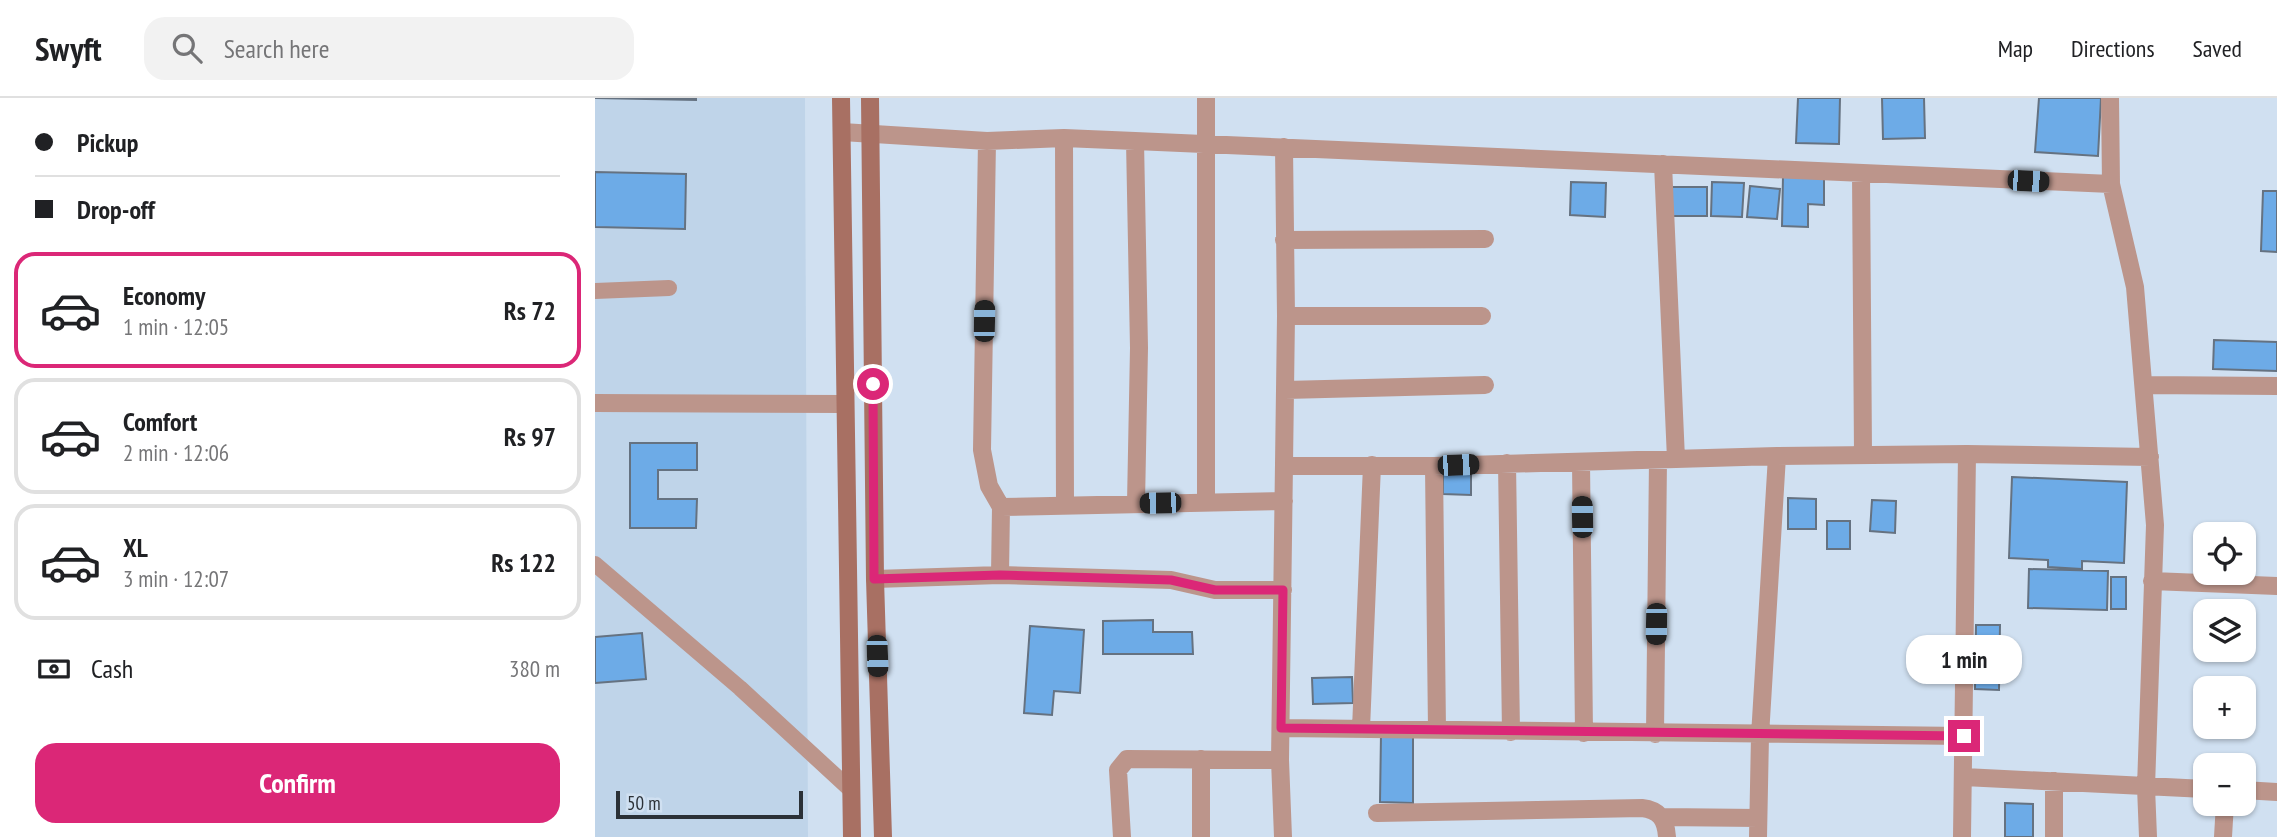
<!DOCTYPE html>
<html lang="en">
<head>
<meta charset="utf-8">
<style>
  :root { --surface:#fff; --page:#f2f2f2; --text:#202124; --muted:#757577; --line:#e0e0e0; --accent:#db2777 }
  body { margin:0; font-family:"PT Sans Narrow",sans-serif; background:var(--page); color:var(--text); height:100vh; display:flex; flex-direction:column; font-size:26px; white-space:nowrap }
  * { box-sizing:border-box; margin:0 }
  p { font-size:23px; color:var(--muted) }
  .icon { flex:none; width:38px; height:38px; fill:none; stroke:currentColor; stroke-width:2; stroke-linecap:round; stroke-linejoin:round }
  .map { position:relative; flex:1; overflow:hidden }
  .drawer { display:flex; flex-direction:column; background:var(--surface); width:595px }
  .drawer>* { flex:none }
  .banner { display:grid; align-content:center; height:154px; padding:0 35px; background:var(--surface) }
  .controls { position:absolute; left:1598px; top:424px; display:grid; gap:14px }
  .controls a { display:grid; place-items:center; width:63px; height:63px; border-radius:14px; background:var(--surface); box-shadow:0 2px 5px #0004; font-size:35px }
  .scale { position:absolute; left:21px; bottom:18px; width:187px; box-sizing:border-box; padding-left:7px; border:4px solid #2b3137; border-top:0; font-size:19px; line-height:24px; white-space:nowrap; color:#2b3137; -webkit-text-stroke:5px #d0e0f1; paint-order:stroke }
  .end { position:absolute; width:32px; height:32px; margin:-16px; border:9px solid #db2777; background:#fff; box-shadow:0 0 0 4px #fff }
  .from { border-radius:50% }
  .bubble { position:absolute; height:49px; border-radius:21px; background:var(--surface); box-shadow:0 2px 5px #0004; font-size:23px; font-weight:700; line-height:49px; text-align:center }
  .car { position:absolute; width:21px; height:42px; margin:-21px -10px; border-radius:9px; box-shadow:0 0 5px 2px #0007; background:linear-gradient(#222 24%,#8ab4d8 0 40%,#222 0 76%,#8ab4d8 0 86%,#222 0) }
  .banner b { display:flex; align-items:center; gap:24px; height:66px; font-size:26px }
  .banner b+b { border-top:2px solid var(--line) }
  .banner i { width:18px; height:18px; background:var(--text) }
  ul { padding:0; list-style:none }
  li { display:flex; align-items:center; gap:21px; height:116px; margin:0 14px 10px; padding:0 21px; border:4px solid var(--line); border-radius:21px }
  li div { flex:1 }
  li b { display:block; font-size:26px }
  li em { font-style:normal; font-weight:700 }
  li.on { border-color:var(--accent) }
  li>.icon { width:63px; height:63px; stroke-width:1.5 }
  .pay { display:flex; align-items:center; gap:18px; height:77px; padding:0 35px; font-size:26px }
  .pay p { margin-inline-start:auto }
  .action { display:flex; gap:14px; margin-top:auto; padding:14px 35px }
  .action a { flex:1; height:80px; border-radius:21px; background:var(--accent); color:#fff; font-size:28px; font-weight:700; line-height:80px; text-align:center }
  header { display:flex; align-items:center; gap:42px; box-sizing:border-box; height:98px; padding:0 35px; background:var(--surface); border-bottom:2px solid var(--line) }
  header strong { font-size:33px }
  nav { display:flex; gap:38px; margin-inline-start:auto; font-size:24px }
  .search { width:490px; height:63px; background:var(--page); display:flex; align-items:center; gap:18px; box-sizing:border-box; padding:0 24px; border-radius:21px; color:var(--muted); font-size:26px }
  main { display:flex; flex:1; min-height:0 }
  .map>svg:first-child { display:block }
  .built { fill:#bfd4e9 }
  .building { fill:#6dabe7; stroke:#657281; stroke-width:2 }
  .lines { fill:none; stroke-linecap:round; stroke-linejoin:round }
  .lane { stroke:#bc958b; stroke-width:16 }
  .street { stroke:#bc958b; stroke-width:18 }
  .secondary { stroke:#a87063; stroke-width:18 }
  .route { stroke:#db2777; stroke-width:9 }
</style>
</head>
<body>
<header>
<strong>Swyft</strong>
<div class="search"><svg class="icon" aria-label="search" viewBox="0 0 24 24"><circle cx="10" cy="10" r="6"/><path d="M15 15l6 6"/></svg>Search here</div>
<nav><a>Map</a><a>Directions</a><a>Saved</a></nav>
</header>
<main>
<section class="drawer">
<div class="banner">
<b><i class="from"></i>Pickup</b>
<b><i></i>Drop-off</b>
</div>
<ul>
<li class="on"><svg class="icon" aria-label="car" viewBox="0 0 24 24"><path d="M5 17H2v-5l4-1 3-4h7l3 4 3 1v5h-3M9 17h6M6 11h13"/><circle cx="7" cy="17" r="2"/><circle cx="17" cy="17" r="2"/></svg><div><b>Economy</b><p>1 min · 12:05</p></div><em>Rs 72</em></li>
<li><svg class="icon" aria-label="car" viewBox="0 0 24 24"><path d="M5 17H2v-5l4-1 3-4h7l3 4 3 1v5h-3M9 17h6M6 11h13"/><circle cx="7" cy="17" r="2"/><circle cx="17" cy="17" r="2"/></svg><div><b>Comfort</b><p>2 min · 12:06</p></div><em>Rs 97</em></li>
<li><svg class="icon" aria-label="car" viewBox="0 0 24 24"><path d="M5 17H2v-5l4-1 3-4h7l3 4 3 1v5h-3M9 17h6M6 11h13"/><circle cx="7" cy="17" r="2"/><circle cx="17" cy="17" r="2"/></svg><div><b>XL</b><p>3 min · 12:07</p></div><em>Rs 122</em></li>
</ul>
<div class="pay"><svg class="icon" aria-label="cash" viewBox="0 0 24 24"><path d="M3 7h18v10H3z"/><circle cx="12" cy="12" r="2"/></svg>Cash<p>380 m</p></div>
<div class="action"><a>Confirm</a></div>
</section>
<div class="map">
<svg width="1682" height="739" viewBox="0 0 1682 739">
  <rect width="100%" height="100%" fill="#d0e0f1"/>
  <path class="built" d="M0,0H210L213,739H0Z"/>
  <path class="building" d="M0,0H101V2Z
    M1203,0H1245L1244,46L1201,45Z
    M1287,0H1329L1330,40L1288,41Z
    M1444,0H1506L1503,58L1440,54Z
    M0,74L91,76L90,131L0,129Z
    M1188,78L1229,79V107L1213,106V129L1187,128Z
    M976,84L1011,85L1010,119L975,117Z
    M1117,84L1149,85L1147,119L1116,118Z
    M1155,88L1185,91L1182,121L1152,119Z
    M1077,89H1112V118H1077Z
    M1668,93H1682V154L1666,153Z
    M1619,242L1682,244V273L1618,271Z
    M35,345H102V372H63V401H102L101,430H35Z
    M848,372H876V397L848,396Z
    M1417,379L1532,384L1529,465L1487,463V471L1453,469V462L1414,460Z
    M1193,400L1221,401V431H1193Z
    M1277,402L1301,403L1300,435L1275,433Z
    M1232,423H1255V451H1232Z
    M1434,471L1513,473L1512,512L1433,510Z
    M1516,479H1531V511H1516Z
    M558,522V534H597L598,556H508V523Z
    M1381,527H1405L1404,592L1380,591Z
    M435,528L489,532L485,595L459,593L457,617L429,615Z
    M47,535L51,581L0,585V539Z
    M757,579L758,605L718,606L717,580Z
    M786,636H818V705L785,704Z
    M1410,705L1438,706V739H1410Z"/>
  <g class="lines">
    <path class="lane" d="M0,193L74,190
      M0,466L145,590L256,692"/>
    <path class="street" d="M1515,0L1516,86L1540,189L1560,427L1551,689L1553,739
      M247,34L392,43L469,40L540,43L1516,86
      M469,40L470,406
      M392,43L387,352L394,388L406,409
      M540,43L544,250L541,405
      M1068,66L1081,361
      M1266,75L1268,356
      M689,142L890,141
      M691,218H887
      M1549,287L1682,288
      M690,292L890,287
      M0,305L250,306
      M1182,358L1372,356L1555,359
      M986,364L989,635
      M912,365L916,634
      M689,368H839L1182,358L1165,638L1163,739
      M839,368L842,632
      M611,404V0
      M405,477L406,409L689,403
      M280,481L405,477L576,482L620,492H688
      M1557,483L1682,488
      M686,630L1369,638
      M766,631L777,367
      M1060,636L1063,362
      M606,661V739
      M1369,679L1610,691
      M1459,683V739
      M1648,692L1682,694
      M782,715L1047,710C1065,712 1071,722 1072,739
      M1067,719L1163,720
      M527,739L523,672L532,661L685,662
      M688,739L685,662L691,218L689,49
      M1367,739L1372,356
      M1628,739L1630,705"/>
    <path class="secondary" d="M246,0L257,739
      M275,0L280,481L288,739"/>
  </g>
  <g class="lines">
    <path class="route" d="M278,286L279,481L405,477L576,482L620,492H688L686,630L1369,638"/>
  </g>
</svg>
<div class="controls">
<a><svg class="icon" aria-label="locate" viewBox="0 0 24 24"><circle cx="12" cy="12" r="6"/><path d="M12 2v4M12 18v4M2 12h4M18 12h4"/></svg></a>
<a><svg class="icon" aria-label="layers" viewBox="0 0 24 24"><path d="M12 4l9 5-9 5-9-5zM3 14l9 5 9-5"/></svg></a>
<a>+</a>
<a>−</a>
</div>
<div class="scale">50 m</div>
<i class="end from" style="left:278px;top:286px"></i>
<i class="end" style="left:1369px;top:638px"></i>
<div class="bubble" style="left:1311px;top:537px;width:116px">1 min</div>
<i class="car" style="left:1433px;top:83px;rotate:93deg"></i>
<i class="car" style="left:389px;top:223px;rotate:1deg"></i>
<i class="car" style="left:863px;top:367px;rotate:88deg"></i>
<i class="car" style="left:565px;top:405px;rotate:269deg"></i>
<i class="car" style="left:987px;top:419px;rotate:359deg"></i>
<i class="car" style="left:1061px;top:526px;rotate:181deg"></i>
<i class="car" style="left:282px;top:558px;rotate:178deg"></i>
</div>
</main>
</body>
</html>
